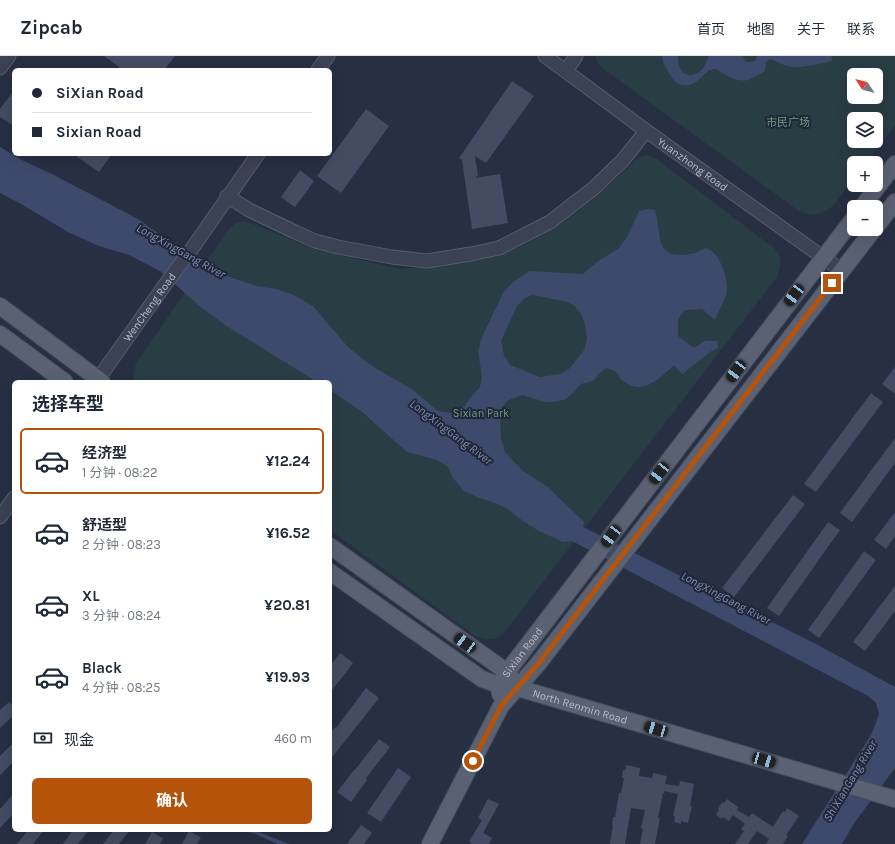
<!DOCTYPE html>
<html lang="zh">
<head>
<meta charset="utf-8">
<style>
  :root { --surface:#fff; --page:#f6f6f7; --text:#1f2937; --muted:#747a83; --line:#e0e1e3; --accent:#b45309 }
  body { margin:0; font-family:Karla,"Noto Sans SC",sans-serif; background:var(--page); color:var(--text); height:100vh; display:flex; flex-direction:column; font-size:15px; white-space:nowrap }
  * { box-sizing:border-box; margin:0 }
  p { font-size:13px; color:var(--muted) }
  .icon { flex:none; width:22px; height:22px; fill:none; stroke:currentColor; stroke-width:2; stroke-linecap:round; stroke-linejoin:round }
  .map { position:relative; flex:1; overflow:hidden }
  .drawer { position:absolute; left:12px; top:324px; width:320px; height:452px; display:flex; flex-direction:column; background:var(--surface); border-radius:6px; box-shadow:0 4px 16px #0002 }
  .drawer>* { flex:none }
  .top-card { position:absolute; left:12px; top:12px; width:320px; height:88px; border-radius:6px; box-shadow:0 4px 16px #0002; display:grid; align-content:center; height:88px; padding:0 20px; background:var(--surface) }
  .needle { width:26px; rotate:306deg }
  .tools { position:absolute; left:847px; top:12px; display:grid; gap:8px }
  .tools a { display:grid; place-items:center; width:36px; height:36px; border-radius:6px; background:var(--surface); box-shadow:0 4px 16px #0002; font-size:20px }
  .end { position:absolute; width:18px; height:18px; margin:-9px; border:5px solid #b45309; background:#fff; box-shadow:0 0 0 2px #fff }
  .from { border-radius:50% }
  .car { position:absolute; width:12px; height:24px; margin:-12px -6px; border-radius:5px; box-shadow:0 0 3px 1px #0007; background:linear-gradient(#222 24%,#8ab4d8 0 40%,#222 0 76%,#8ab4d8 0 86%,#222 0) }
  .top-card b { display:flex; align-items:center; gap:14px; height:38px; font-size:15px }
  .top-card b+b { border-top:1px solid var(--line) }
  .top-card i { width:10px; height:10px; background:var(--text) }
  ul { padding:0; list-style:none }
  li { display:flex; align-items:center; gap:12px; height:66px; margin:0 8px 6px; padding:0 12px; border:2px solid transparent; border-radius:6px }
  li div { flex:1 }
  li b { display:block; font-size:15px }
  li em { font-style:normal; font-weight:700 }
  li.current { border-color:var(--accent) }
  li>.icon { width:36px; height:36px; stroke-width:1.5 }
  h2 { padding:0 20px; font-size:18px; line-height:48px }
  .pay { display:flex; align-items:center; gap:10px; height:44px; padding:0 20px; font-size:15px }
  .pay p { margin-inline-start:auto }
  .button { display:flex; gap:8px; margin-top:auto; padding:8px 20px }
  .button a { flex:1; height:46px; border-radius:6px; background:var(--accent); color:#fff; font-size:16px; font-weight:700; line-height:46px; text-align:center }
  header { display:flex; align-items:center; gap:24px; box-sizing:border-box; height:56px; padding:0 20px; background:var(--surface); border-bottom:1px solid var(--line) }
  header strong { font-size:19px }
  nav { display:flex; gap:22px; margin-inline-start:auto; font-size:14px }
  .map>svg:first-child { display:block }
  .green { fill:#293d44; fill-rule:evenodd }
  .water { fill:#3d4a6c; fill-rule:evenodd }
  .building { fill:#444c63 }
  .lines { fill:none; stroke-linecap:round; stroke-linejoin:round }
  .minor-casing { stroke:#575d6d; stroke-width:15 }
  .major-casing { stroke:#454b5c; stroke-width:18 }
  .minor { stroke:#3b4253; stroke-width:13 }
  .major { stroke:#5a6173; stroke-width:16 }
  .route { stroke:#b45309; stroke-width:5 }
  .labels { text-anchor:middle; stroke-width:4; stroke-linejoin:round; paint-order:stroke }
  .park-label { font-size:11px; fill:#709d81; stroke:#202738 }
  .street-label { font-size:11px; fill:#b9becd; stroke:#202738 }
  .water-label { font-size:12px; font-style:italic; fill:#808eb3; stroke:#202738 }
</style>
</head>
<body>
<header>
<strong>Zipcab</strong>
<nav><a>首页</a><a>地图</a><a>关于</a><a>联系</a></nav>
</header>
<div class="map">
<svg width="895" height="788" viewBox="0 0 895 788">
  <rect width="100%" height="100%" fill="#272f43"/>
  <path class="green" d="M596,0H895V69L866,107H854V122L833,150L822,157L810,159L799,155L602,12L596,5ZM854,19H876V41H854ZM854,63H876V85H854Z
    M647,99L655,102L774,192C783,203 781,207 777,221L504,577L495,583H484L474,579L330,474V326H134L133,319L136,307L229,173C235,167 239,164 248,166L314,193L399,213L439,211L475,205L502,197L525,188L554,173L598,139L639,101Z"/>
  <path class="water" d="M662,0H678C677,14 686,25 699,16C705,12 706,6 709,0H743L745,5L747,6L755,5L757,0H831L832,2V5C818,8 802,13 788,10C782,9 777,5 770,3L766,6L765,15C760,18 754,22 748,24C736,27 725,18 716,13C712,13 709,14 707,16C703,19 701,22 697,25C688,32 677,31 671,20C667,14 663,8 662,0Z
    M0,91L22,104L52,118L138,163L204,210L227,220L257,230L276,233L294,239L313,250L348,291L372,310L413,334L438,355L451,357L465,350L469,343L480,331L482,321L478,295L482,281L503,237L511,228L529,215L583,218L597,206L619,192L627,181L639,155L647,153L655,154L657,162L660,183L663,192L671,198L684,199L695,197L706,192C709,194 712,195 714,197C722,205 728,224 727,235C725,245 719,254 715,264L702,253L685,254L678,264V280L694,292L705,285H717L718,292L713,294L682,318L674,309C659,323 642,341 622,324C619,322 618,318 616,316C614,314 610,313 607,312L603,314L593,325L581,328L573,337L566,343L555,346H545L522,339L507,345L502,352L500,357L501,382L505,396L522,414L548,431L584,466L583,471L818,589L895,631V712L855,766L842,788H802L872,677L879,658L876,647L868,640L572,485L563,486L539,475L523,465L506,452L493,446L479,442L464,435L453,422L448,411L437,404L407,396L361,355L330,334V326H317L228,271L203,253L160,215L129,199L99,190L68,176L23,149L0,137ZM532,239L544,241L567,246L575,250L581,258L585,268L587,283L584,294L570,312L560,318L540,321L510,309L504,299L501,285L517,250L525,242Z
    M241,774H254L289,788H278L255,778Z"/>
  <path class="building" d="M104,0H175L164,14H123Z
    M512,25L534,40L486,107L475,100L478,119L475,122L500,118L508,167L472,173L462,104L459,102Z
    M14,34V70L0,61V53Z
    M366,53L389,70L341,137L317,120Z
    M73,98H112L99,116Z
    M300,114L314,125L295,151L281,141Z
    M895,311V338L882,328Z
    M871,337L883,346L816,436L804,428Z
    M895,382V407L852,466L840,457Z
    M793,439L805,448L734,541L722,532Z
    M895,456V480L886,493L874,484Z
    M828,466L840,474L779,560L767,552Z
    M864,495L876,504L819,582L808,574Z
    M895,530V555L865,595L853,586Z
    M340,597L353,607L330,637V610Z
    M366,632L379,642L330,704V677L335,671L336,672Z
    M9,646L14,651V659L0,672V654Z
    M379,683L390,691L366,722L367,724L351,746L337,736L354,714H355Z
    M14,686V705L0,719V700Z
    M626,709L640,712L639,720L652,722L653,717L667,720L665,728L679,730L680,725L694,728L690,750H692L688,767L681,765V768L674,766L675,760H673L678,738L664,735V737H663L658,762H660L655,788H640L643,773L641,772L645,754L631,752L625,788H610L613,769H612L613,761H615L619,737H621L624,722H622L623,714H625Z
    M398,712L411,721L381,766L367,757Z
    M14,737V757L0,772V753Z
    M488,743L499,748L483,777L492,782L489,788H472L469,786L482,764L478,762Z
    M727,743L738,751L737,754L749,761L752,757L773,771L783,755L785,756L787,752L799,760L786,779L788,780L783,788H766L769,783L757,775L748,788H735L744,775L741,773L745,768L733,759L729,765L723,761L722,763L716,759L719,754L718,753L722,746L724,747Z
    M361,769L372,777L364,788H347Z
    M28,774H44L33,788H17Z
    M73,774H89L78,788H63Z
    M114,774H130L119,788H103Z
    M189,775L201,781L197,788H182Z
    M152,776L163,782L160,788H145Z"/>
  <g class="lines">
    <g class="minor-casing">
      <g id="minor">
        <path id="s1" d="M545,0L652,79L842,215"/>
        <path d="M0,12L9,0"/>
        <path d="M318,14L328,0"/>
        <path d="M566,15L576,0"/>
        <path d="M227,140L249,154L295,176L315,185L338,191L392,201L427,205L471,198L499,192L550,166L594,132L623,104L646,75"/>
        <path id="s2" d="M96,326L167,226L191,194L258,98"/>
        <path d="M0,461L14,442"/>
      </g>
    </g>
    <g class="major-casing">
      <g id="major">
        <path d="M862,151L895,108"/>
        <path d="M876,171L895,146"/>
        <path d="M0,250L102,326"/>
        <path d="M0,278L65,326"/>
        <path d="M330,490L507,616L513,624"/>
        <path id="s3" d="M330,516L482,623L499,629L518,632L895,743"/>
        <path id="s4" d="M500,638L499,629L507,616L854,162"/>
        <path d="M430,788L501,650L538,608L874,173"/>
      </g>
    </g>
    <use href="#minor" class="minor"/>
    <use href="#major" class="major"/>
  </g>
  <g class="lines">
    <path class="route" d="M473,705L501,650L538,608L832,227"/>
  </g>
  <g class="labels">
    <g class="park-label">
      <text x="788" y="70">市民广场</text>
      <text x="481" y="361">Sixian Park</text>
    </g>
    <g class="street-label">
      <text dy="4" stroke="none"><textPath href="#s1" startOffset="183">Yuanzhong Road</textPath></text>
      <text dy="4" stroke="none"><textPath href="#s2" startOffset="92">WenCheng Road</textPath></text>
      <text dy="4" stroke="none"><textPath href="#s4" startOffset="49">Sixian Road</textPath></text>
      <text dy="4" stroke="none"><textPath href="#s3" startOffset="288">North Renmin Road</textPath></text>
    </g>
    <g class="water-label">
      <text transform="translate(181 195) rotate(29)" y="4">LongXingGang River</text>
      <text transform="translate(451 376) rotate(37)" y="4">LongXingGang River</text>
      <text transform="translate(726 542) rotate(28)" y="4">LongXingGang River</text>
      <text transform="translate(850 725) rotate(-59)" y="4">ShiXianGang River</text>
    </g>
  </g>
</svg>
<div class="tools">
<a><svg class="needle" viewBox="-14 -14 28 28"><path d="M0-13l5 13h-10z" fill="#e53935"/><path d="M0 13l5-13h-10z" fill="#747a83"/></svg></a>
<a><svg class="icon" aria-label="layers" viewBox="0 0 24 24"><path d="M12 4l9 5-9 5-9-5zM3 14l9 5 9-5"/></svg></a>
<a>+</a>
<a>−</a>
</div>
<i class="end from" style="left:473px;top:705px"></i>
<i class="end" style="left:832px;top:227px"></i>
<i class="car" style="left:794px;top:239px;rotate:217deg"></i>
<i class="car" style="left:736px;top:315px;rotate:217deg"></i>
<i class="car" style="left:659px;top:417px;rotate:218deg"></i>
<i class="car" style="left:611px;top:480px;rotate:217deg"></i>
<i class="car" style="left:465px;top:587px;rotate:306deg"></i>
<i class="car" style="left:656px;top:673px;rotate:286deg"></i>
<i class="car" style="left:764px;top:704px;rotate:106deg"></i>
<div class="top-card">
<b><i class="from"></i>SiXian Road</b>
<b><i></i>Sixian Road</b>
</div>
<section class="drawer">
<h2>选择车型</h2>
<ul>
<li class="current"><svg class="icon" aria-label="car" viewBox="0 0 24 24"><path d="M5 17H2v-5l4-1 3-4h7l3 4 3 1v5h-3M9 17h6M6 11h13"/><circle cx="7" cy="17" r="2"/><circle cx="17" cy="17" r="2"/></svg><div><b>经济型</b><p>1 分钟 · 08:22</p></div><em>¥12.24</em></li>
<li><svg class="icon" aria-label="car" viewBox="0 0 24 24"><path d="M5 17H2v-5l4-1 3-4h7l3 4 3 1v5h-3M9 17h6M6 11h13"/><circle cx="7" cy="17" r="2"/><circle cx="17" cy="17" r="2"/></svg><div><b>舒适型</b><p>2 分钟 · 08:23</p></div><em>¥16.52</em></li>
<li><svg class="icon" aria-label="car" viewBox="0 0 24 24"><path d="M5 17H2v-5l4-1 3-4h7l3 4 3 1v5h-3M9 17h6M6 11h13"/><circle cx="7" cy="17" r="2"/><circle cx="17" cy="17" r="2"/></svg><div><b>XL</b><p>3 分钟 · 08:24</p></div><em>¥20.81</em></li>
<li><svg class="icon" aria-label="car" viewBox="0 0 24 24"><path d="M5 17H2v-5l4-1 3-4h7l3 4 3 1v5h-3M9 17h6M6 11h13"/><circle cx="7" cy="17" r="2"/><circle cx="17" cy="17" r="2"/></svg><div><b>Black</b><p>4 分钟 · 08:25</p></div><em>¥19.93</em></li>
</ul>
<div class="pay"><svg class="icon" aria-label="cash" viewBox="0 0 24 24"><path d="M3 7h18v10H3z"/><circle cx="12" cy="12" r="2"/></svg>现金<p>460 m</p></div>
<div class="button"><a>确认</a></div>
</section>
</div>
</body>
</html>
